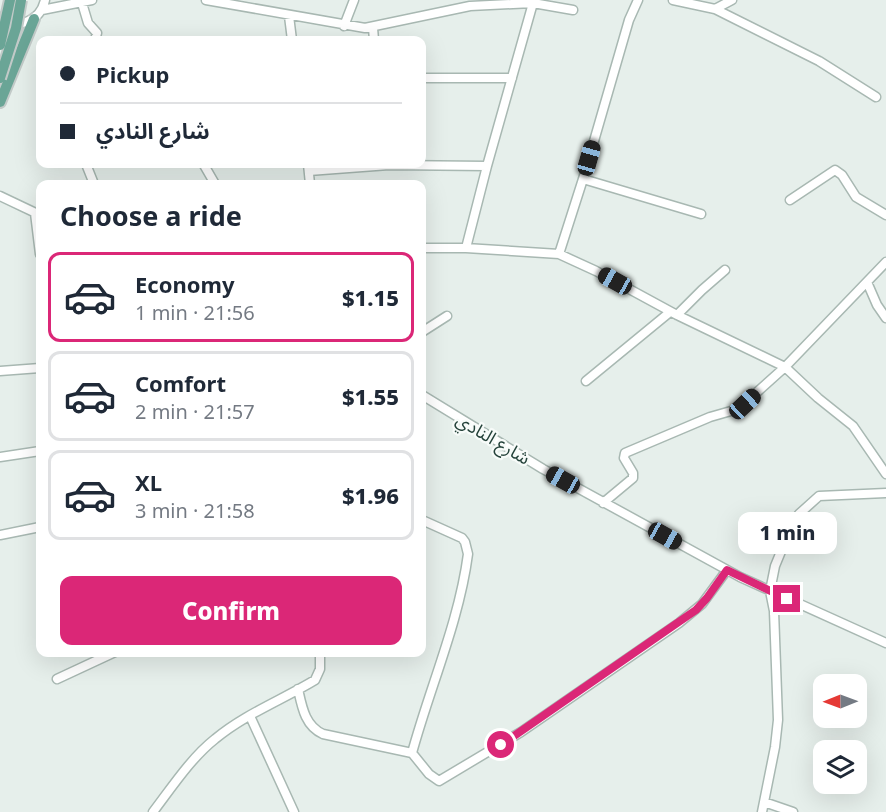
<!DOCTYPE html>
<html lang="en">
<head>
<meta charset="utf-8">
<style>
  :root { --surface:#fff; --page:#f6f6f7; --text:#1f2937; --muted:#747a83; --line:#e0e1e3; --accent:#db2777 }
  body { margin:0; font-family:"Noto Sans","Noto Sans Arabic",sans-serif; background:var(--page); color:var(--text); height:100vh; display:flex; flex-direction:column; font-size:22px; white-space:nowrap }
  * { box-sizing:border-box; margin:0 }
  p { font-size:20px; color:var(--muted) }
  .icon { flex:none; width:33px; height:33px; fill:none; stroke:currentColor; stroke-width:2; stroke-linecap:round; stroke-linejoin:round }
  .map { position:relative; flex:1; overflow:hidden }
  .side { position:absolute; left:36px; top:180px; width:390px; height:477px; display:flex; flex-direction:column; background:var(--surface); border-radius:12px; box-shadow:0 6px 24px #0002 }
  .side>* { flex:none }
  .guide { position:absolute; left:36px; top:36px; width:390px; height:132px; border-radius:12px; box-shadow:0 6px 24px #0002; display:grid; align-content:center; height:132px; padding:0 24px; background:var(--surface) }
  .needle { width:39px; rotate:269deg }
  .controls { position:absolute; left:813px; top:674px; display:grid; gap:12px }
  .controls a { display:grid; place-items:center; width:54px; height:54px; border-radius:12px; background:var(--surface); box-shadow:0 6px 24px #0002; font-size:30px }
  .end { position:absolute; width:27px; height:27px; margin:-14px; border:8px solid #db2777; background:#fff; box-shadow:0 0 0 3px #fff }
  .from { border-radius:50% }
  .bubble { position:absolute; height:42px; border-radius:12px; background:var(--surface); box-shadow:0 6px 24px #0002; font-size:20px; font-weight:800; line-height:42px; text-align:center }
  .car { position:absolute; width:18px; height:36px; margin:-18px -9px; border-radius:8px; box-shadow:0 0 4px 2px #0007; background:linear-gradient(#222 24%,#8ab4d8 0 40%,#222 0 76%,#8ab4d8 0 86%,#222 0) }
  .guide b { display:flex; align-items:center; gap:21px; height:57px; font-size:22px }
  .guide b+b { border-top:2px solid var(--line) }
  .guide i { width:15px; height:15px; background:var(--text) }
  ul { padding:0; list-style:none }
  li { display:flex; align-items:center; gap:18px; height:90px; margin:0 12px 9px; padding:0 12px; border:3px solid var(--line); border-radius:12px }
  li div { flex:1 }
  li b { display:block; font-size:22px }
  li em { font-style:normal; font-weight:800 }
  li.active { border-color:var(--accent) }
  li>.icon { width:54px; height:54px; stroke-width:1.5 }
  h2 { padding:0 24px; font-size:27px; line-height:72px }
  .cta { display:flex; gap:12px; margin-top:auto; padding:12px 24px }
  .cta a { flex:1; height:69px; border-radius:12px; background:var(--accent); color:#fff; font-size:24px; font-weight:800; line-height:69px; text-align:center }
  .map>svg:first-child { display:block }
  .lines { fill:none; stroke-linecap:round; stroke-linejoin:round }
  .minor-casing { stroke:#a8b8b2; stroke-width:11 }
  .major-casing { stroke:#c2cac8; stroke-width:14 }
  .minor { stroke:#fff; stroke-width:8 }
  .major { stroke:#6aa596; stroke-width:10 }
  .major-bridge-casing { stroke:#c2cac8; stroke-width:14; stroke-linecap:butt }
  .major-bridge { stroke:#6aa596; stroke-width:10 }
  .route { stroke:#db2777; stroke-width:8 }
  .labels { text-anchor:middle; stroke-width:4.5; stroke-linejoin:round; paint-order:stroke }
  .street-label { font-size:18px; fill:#24423a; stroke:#f7fbf9 }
</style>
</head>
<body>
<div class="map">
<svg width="886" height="812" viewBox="0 0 886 812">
  <rect width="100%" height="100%" fill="#e6efeb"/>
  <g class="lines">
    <g class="minor-casing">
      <path id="minor" d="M206,0L365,28L470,6L533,3L573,10
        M673,0L715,9L819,61L876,97
        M82,3L88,23L97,33L95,40
        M715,9L732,0
        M42,10L92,0
        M289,16L292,40
        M0,17C17,30 40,22 45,0
        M344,26L354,0
        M373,28L374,40
        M422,78H512
        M86,164L94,184
        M207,164L204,165L215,184
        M308,164L310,184
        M309,171L389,165L487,166
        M583,179L701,214
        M0,196L40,215
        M790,200L835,170L842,175L856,197L886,215
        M35,213L40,254
        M422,248H466L559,254L596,271L677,315L785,367L886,262
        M466,248L487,166L533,3
        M559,254L583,179L629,20L638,0
        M867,282L877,305L886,318
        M677,315L702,290L725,270
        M422,332L447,316
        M0,371L40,368
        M586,381L670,312
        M422,395L543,469L740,577L886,643
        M0,457L40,451
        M603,503L633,478V473L624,458L625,453L710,417L738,409L785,367L818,398L853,426L886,474
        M422,520L462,538L465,542L468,554C459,622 430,687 412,753L429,774L439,781L521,732L679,623L702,604L727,570
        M0,535L40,527
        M57,679L115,652
        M298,689C302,707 305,726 323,734L412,753
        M250,716L294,812
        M764,802L793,812
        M153,812C172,787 191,758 215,739C245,714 282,700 315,680L320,669V652
        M762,812L775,747L778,720L774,611L770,591L775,566L789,532L799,514L819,496L886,493"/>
    </g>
    <g class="major-casing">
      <path id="major" d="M0,102L34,19"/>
    </g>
    <use href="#minor" class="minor"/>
    <use href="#major" class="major"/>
    <g class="major-bridge-casing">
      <path id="major-bridge" d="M0,45L10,0
        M0,78L16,28L21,0"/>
    </g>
    <use href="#major-bridge" class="major-bridge"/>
  </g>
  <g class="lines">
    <path class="route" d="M501,745L696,610L707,598L727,570L787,599"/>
  </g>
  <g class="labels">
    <g class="street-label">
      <text transform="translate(493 439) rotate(31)" y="6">شارع النادي</text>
    </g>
  </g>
</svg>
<div class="controls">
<a><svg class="needle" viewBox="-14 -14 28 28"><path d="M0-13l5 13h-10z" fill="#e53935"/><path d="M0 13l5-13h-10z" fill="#747a83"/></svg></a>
<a><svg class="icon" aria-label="layers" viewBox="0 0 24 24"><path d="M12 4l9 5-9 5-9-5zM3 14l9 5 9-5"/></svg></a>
</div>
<i class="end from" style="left:501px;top:745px"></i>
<i class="end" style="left:787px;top:599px"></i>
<div class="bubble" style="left:738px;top:512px;width:99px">1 min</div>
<i class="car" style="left:589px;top:158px;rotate:16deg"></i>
<i class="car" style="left:615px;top:281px;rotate:299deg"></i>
<i class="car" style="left:745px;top:404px;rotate:47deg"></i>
<i class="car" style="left:563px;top:480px;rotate:299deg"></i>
<i class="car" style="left:665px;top:536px;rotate:119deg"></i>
<div class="guide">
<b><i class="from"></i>Pickup</b>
<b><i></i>شارع النادي</b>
</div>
<section class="side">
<h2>Choose a ride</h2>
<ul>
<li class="active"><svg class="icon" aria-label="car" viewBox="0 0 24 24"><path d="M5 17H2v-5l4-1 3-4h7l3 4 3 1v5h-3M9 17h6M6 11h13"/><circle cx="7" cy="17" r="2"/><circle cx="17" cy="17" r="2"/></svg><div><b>Economy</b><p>1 min · 21:56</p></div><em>$1.15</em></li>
<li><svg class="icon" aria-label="car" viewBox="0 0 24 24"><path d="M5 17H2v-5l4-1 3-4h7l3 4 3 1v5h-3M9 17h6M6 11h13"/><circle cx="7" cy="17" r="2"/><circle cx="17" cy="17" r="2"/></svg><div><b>Comfort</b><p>2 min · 21:57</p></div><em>$1.55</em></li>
<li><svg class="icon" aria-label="car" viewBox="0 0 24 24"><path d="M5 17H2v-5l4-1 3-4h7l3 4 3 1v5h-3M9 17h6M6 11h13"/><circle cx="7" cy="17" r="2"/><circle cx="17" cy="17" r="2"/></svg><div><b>XL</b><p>3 min · 21:58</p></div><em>$1.96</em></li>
</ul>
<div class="cta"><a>Confirm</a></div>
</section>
</div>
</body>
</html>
